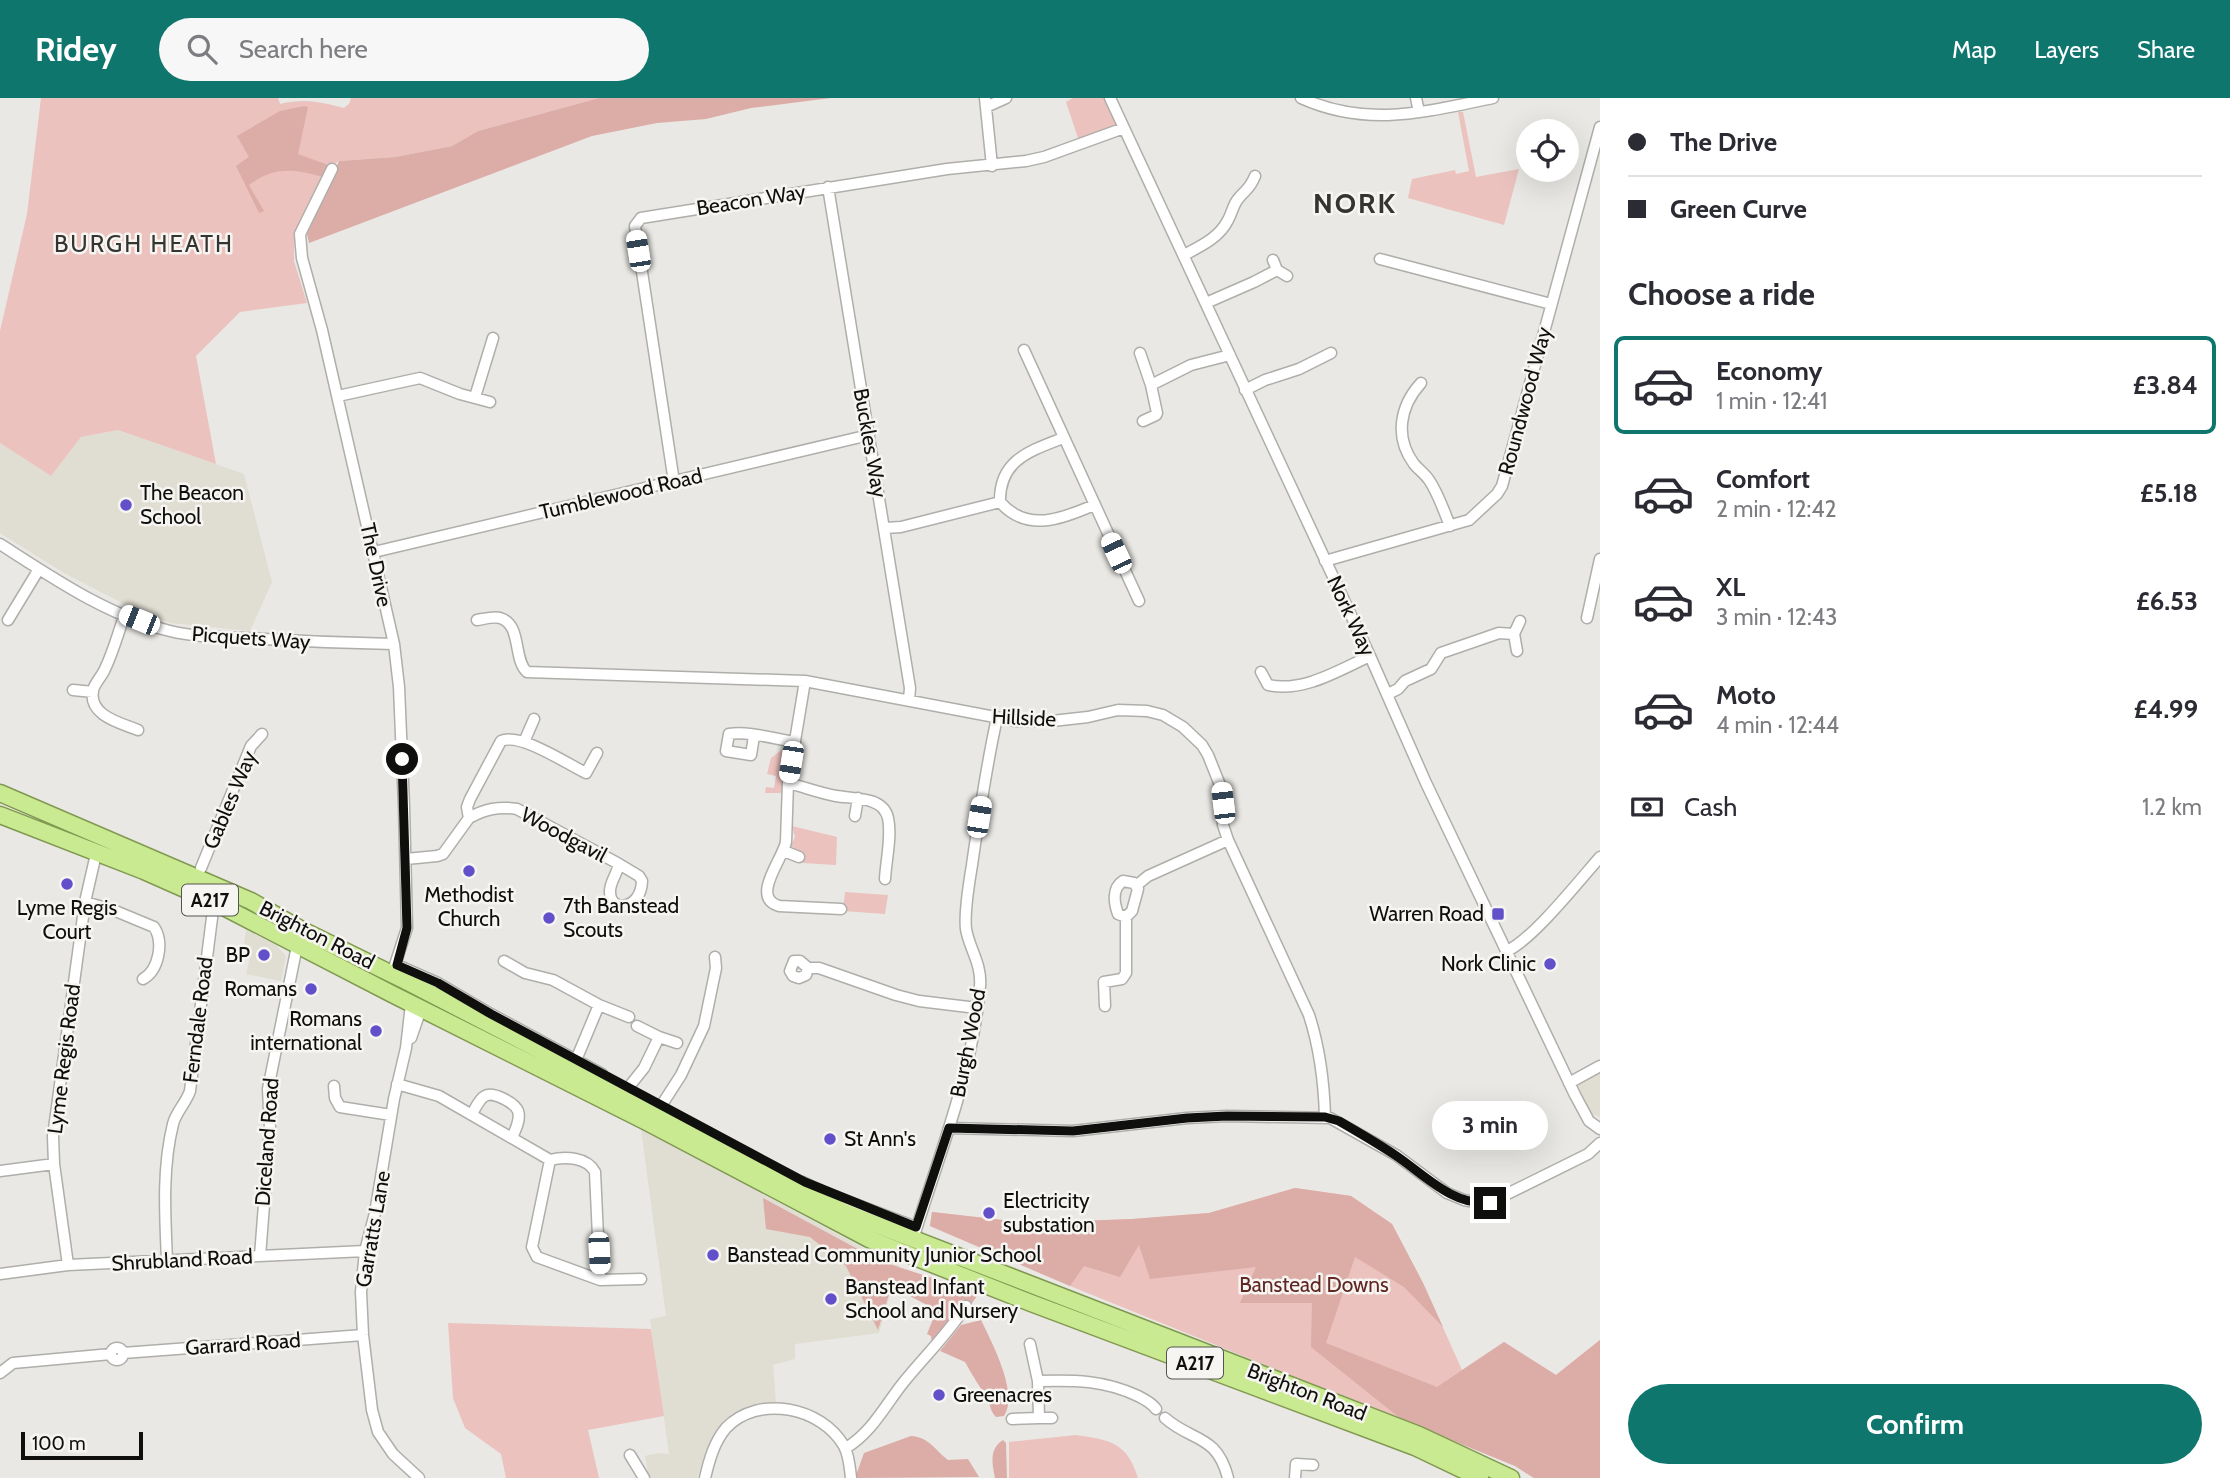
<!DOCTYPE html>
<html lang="en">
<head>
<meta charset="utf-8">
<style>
  :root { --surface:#fff; --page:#f7f7f7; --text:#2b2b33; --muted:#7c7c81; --line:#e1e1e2; --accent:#0f766e }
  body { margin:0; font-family:Cabin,sans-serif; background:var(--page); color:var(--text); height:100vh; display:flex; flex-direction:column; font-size:26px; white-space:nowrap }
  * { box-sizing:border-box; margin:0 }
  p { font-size:23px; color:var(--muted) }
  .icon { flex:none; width:38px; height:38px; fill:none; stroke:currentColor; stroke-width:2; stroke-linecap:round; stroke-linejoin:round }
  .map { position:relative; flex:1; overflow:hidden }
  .panel { display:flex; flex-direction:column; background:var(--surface); width:630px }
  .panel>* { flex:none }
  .top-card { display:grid; align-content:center; height:154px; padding:0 28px; background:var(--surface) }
  .controls { position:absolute; left:1516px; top:21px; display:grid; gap:14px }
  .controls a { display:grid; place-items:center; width:63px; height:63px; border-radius:50%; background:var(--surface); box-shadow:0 7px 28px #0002; font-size:35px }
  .scale { position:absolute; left:21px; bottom:18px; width:122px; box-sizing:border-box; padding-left:7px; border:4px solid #0f0f0d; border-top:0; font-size:19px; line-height:24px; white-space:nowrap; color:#0f0f0d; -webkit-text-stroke:5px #f6f5f1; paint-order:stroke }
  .end { position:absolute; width:32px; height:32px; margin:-16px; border:9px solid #0f0f0d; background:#fff; box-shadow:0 0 0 4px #fff }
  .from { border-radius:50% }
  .bubble { position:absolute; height:49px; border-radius:24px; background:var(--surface); box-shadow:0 7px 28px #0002; font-size:23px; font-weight:700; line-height:49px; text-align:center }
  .car { position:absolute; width:21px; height:42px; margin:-21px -10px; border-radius:9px; box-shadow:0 0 5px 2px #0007; background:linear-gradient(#fff 24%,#345 0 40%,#fff 0 76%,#345 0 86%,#fff 0) }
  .top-card b { display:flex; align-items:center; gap:24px; height:66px; font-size:26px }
  .top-card b+b { border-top:2px solid var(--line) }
  .top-card i { width:18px; height:18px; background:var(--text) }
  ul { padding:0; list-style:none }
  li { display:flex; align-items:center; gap:21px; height:98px; margin:0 14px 10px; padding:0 14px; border:4px solid transparent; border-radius:10px }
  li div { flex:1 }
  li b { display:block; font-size:26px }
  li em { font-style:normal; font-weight:700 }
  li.active { border-color:var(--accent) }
  li>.icon { width:63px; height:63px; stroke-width:1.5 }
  h2 { padding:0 28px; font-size:32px; line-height:84px }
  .pay { display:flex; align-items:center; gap:18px; height:77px; padding:0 28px; font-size:26px }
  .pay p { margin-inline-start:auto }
  .cta { display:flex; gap:14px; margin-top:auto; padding:14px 28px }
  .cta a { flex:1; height:80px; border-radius:42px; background:var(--accent); color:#fff; font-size:28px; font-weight:700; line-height:80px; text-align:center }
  header { display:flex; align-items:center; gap:42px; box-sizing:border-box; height:98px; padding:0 35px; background:var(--accent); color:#fff }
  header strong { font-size:33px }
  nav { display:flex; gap:38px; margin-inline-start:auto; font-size:24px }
  .search { width:490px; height:63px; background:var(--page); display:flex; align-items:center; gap:18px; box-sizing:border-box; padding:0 24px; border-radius:38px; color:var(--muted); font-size:26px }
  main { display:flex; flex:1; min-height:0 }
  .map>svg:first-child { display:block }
  .built { fill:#e0ddd2 }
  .green { fill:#ebc2be }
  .forest { fill:#dcaca7 }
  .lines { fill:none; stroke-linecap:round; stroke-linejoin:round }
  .minor-casing { stroke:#afaeaa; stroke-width:13 }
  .trunk-casing { stroke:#809951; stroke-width:19 }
  .minor { stroke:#fff; stroke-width:10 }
  .trunk { stroke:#caea92; stroke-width:16 }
  .route { stroke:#0f0f0d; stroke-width:9 }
  .poi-dot { fill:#6150c9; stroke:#f6f5f1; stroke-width:2.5 }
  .labels { text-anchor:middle; stroke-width:5; stroke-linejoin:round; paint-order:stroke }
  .shield { fill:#f6f5f1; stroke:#545451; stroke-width:2 }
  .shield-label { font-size:19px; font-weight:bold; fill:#0f0f0d }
  .street-label { font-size:21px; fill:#0f0f0d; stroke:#f6f5f1 }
  .poi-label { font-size:21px; fill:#0f0f0d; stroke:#f6f5f1; text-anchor:start }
  .park-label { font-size:21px; fill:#612623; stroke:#f6f5f1 }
  .quarter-label { font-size:24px; letter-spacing:2px; fill:#353431; stroke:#f6f5f1 }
  .district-label { font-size:28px; font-weight:bold; letter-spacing:2px; fill:#353431; stroke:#f6f5f1 }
</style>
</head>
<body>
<header>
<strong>Ridey</strong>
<div class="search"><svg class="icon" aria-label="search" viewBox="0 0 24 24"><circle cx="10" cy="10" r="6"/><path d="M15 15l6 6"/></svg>Search here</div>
<nav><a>Map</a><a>Layers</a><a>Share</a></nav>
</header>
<main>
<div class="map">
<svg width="1600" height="1380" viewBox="0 0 1600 1380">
  <rect width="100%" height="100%" fill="#e9e8e4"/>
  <path class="built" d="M118,332L244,376L272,484L250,533L170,525L122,505L64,475L0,435V345L51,378L81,339Z
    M246,832L276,847L286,858L281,883L246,876L250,860L242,859Z
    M1600,971V1019L1590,1015L1573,986Z
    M641,1031L882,1160L899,1167L879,1235L795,1246V1261L773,1267L776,1304L746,1310L720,1328L706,1352L697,1380H649L645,1358L658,1355L669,1356L650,1221L666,1218Z"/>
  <path class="green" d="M41,0H278L280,6C305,0 320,4 344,10L349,6L351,0H599L478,33L452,48L395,59L339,63L331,68L294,135V163L307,205L240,214L196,258L216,366L118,332L81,339L51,378L0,345V233L27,116Z
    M1073,0H1110L1124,30L1080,46L1066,4Z
    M1458,14H1463L1476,79L1519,71L1504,127L1408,100L1412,81L1455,72L1456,76L1469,73Z
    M784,650L788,652L782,695H765L766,689L774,690L776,678L767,676L771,660Z
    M792,728L837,739L836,767L803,765L805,757L791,748L795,739Z
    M845,794L888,797L885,816L843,813Z
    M1295,1090L1351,1098L1392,1126L1423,1185L1462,1272L1504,1244L1556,1277L1600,1242V1380H1534L1515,1368L1070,1188L930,1128L932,1114L1028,1125L1132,1121L1209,1115Z
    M448,1225L651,1231L664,1318L588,1332L599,1380H506L501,1356L465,1330L453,1300Z
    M1076,1337C1110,1342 1127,1344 1138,1380H1009V1344Z"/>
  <path class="forest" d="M599,0H831L751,10L706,21L657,25L592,38L309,145L307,136L339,63L395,59L452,48L478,33Z
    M304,8L308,9L298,56L331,68L323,79C295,71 274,68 249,87L264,113L259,115L236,68L249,59L237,38L280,13Z
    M1295,1090L1351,1098L1392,1126L1423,1185L1443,1229L1404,1189L1355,1159L1326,1245L1437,1289L1504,1244L1556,1277L1600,1242V1380H1534L1515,1368L1401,1321L1311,1249L1312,1205H1240L1256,1169L1150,1181L1139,1147L1120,1179L1084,1168L1070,1188L930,1128L932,1114L1028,1125L1132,1121L1209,1115Z
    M763,1100L880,1163L979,1195L959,1224L932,1245L931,1238L927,1236L937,1211C920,1205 908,1195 891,1190L878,1232L846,1168L810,1139L766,1131Z
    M981,1222C992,1245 1019,1295 1004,1318L996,1319C989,1312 991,1306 986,1299C979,1287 972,1277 965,1264L940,1253L961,1227Z
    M911,1338C929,1339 935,1352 948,1362L968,1361L979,1379L855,1380L864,1355Z
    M1003,1342L1006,1345L1007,1380H995C992,1365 989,1351 1003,1342Z"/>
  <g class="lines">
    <g class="minor-casing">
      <path id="minor" d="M985,0L992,68
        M1110,0L1370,558L1426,685L1575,997L1589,1023L1600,1031
        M1301,0C1368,30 1424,14 1493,0
        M1416,0L1419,14
        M986,9L1006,0
        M332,71L300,136L302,160L322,232L394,546L399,589L404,708L407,830L392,876
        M828,89L910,590L909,602
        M1184,157C1201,148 1219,140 1228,122C1232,115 1233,107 1238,101C1246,91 1250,91 1255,78
        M1380,161L1551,206
        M1277,172L1287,178
        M1206,205L1254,184L1277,172L1273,162
        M1024,252L1139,503
        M1140,255L1151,287L1191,267L1230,257
        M1421,285C1400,308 1394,339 1414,366C1419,372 1425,376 1429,382C1438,395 1444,413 1450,428
        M1245,292L1265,282L1299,271L1331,255
        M338,298L420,280L460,296L490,304
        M475,299L493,240
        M1143,323L1156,317L1157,315L1151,287
        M1063,340C1030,353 999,362 1000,404C1027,435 1062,421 1094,407
        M674,384L635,128L641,120L947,71L1026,63L1044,59L1124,30
        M885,430L901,429L1000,404
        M0,446C53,480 108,518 170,533C194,539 220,539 245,540C294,543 344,545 394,546
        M374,454L869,337
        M1325,463L1469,422L1497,396L1502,388L1600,29
        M125,516C118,535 113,555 104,573C101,579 95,585 93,592C88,618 121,625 138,632
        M1587,520L1600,461
        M8,522L39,471
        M477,522C484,521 494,518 500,520C522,526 513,562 527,574L805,583L1016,623H1052L1088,619L1118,612L1147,613L1163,617L1183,629L1202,647L1208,657L1220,687L1223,727L1228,742L1309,917C1320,951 1324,983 1325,1019
        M1514,536L1517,553
        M1261,574L1268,587C1303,595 1339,572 1370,558
        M805,583L788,685L786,744C783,761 750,799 779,808L841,811
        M73,592L93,594
        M1388,596L1398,591L1405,583L1431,571L1441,555L1499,535L1514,536L1520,523
        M754,638L751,657L726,653L729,636C750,633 774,641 795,644
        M524,644L534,621
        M788,685C804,689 820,695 836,698C853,701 883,698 888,720C892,738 886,762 885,781
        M855,718L858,700
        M469,720C485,711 499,708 517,711L619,766
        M784,753L799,759
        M406,761L437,758L443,756L469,720L467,709L470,701L501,643C520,634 567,666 586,675L597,655
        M619,766L639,778L642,783C641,813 609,815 610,793C610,784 617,776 619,766Z
        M201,770L251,648L262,636
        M1123,783L1134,785L1138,791L1132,813L1126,819L1118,816C1114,805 1112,790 1123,783Z
        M1137,787L1148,778L1228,742
        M85,804L113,812L154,829C164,844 159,872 143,881
        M1507,853C1533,841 1579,783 1600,759
        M504,863L525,875L553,882L599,907L629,919
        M397,867L438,885L491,916L602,976
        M808,870L806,877L799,880L793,878L790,873L794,863H800L808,870H819L896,897L919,903L977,910
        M411,906L406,950L394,1001L375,1115L365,1153L361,1194L363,1237L372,1312L378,1334L393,1356L419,1380
        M1105,908L1104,884L1122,881L1126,875V819
        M637,928L659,939L677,945
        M411,940L421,911
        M576,962L599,907
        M1569,985L1600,968
        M397,986L439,998L550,1062C565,1058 587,1059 595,1074L600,1182
        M334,988L335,1000L340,1009L391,1017
        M628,990L644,970L659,939
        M661,1008L681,977L704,928L716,870L715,859
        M472,1016C475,1011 479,1001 485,998C493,993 515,1005 518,1013C521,1022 515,1032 512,1040
        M949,1030L1073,1033L1187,1020L1227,1018L1330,1020L1396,1057L1447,1095L1464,1102L1480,1105L1497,1101L1588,1056L1600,1045
        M550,1062L532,1149L537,1159L600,1182L641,1181
        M0,1073L54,1066
        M803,1084L826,1095L916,1129
        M915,1135C940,1054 973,973 980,888C982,866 969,850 966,831C964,814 969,785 972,767C979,718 986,669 997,620
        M260,1158L270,1030L268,991L297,848
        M167,1162C165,1117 162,1070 173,1026C176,1014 186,1005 190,993L214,804
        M68,1167L54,1066L53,1038L85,804L96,756
        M0,1176L68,1167L365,1153
        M1030,1246L1038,1283C1075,1282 1104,1282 1138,1298C1145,1302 1151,1304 1156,1311
        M111 1256a6 6 0 1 1 12 0a6 6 0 1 1-12 0Z
        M123,1255L363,1237
        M0,1275L13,1265L111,1256
        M1039,1320H1052
        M1165,1320C1192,1344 1217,1336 1228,1380
        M1012,1321L1039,1320L1038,1283
        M846,1350C872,1334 884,1309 903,1285C924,1259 947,1237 966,1208
        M630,1357L644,1380
        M705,1380C709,1363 714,1344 726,1330C758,1296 822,1309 844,1348C849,1357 850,1370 851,1380
        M1295,1380L1296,1366L1313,1367"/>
    </g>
    <g class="trunk-casing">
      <path id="trunk" d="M0,695L251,803L302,832L406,883L663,1016L844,1114L1419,1337L1511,1380
        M0,717L144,773L214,804L392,896L647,1024L869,1141L1031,1205L1415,1349L1480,1380"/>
    </g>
    <use href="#minor" class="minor"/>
    <use href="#trunk" class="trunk"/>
  </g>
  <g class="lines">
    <path class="route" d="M402,661L407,830L397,867L438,885L491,916L805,1084L916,1129L949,1030L1073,1033L1187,1020L1227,1018L1325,1019L1339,1023C1358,1034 1377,1045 1395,1057C1425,1077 1451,1107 1490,1105"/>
  </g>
  <g class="poi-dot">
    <circle cx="126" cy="407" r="7"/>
    <circle cx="469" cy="773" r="7"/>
    <circle cx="67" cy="786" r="7"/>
    <rect x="1491" y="809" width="14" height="14" rx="3.5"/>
    <circle cx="549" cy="820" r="7"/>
    <circle cx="264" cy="857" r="7"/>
    <circle cx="1550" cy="866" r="7"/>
    <circle cx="311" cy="891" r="7"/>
    <circle cx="376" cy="933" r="7"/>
    <circle cx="830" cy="1041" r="7"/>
    <circle cx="989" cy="1115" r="7"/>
    <circle cx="713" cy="1157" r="7"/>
    <circle cx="831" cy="1201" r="7"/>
    <circle cx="939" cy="1297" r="7"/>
  </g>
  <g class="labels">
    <g class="shield">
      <rect x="182" y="786.5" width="56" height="31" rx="5"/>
      <rect x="1167" y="1249.5" width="56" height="31" rx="5"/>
    </g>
    <g class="shield-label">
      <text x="210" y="809">A217</text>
      <text x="1195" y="1272">A217</text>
    </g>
    <g class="street-label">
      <text transform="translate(751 102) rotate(-9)" y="7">Beacon Way</text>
      <text transform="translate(1525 303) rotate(-75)" y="7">Roundwood Way</text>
      <text transform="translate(870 345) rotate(80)" y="7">Buckles Way</text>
      <text transform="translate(621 396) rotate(-13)" y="7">Tumblewood Road</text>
      <text transform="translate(376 467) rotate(78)" y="7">The Drive</text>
      <text transform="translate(1351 518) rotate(65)" y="7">Nork Way</text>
      <text transform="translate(251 540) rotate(4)" y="7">Picquets Way</text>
      <text transform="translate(1024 620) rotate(3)" y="7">Hillside</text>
      <text transform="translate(230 702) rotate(-67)" y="7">Gables Way</text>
      <text transform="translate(564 737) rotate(28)" y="7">Woodgavil</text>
      <text transform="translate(317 837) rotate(27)" y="7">Brighton Road</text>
      <text transform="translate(198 922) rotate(-83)" y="7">Ferndale Road</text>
      <text transform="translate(968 945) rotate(-79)" y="7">Burgh Wood</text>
      <text transform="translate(64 961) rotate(-83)" y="7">Lyme Regis Road</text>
      <text transform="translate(267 1044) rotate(-86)" y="7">Diceland Road</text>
      <text transform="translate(373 1131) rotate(-80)" y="7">Garratts Lane</text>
      <text transform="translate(182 1162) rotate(-3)" y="7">Shrubland Road</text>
      <text transform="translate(243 1246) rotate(-4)" y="7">Garrard Road</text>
      <text transform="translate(1307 1294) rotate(21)" y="7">Brighton Road</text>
    </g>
    <g class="poi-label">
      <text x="140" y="402">The Beacon<tspan x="140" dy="24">School</tspan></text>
      <text x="469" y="804" text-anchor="middle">Methodist<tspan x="469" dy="24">Church</tspan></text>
      <text x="563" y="815">7th Banstead<tspan x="563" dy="24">Scouts</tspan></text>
      <text x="67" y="817" text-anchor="middle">Lyme Regis<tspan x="67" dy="24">Court</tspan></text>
      <text x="1484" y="823" text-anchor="end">Warren Road</text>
      <text x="250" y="864" text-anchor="end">BP</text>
      <text x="1536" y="873" text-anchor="end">Nork Clinic</text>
      <text x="297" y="898" text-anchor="end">Romans</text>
      <text x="362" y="928" text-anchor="end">Romans<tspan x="362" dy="24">international</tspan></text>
      <text x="844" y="1048">St Ann's</text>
      <text x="1003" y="1110">Electricity<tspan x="1003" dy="24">substation</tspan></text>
      <text x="727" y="1164">Banstead Community Junior School</text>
      <text x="845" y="1196">Banstead Infant<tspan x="845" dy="24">School and Nursery</tspan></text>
      <text x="953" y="1304">Greenacres</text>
    </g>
    <g class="park-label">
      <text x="1314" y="1194">Banstead Downs</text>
    </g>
    <g class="quarter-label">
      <text x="144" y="154">BURGH HEATH</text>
    </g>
    <g class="district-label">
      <text x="1355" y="115">NORK</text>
    </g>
  </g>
</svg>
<div class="controls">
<a><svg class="icon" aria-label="locate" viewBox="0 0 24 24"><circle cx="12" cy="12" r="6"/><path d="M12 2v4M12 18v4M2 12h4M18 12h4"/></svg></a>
</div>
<div class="scale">100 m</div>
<i class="end from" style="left:402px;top:661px"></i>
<i class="end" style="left:1490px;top:1105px"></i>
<div class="bubble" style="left:1432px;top:1003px;width:116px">3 min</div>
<i class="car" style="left:638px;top:153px;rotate:351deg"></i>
<i class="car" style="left:1116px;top:455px;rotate:335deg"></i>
<i class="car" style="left:139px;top:522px;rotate:292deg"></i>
<i class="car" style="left:791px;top:664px;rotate:189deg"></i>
<i class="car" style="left:1223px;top:705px;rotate:353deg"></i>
<i class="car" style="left:979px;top:719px;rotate:9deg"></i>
<i class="car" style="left:599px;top:1155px;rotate:177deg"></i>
</div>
<section class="panel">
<div class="top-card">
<b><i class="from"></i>The Drive</b>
<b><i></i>Green Curve</b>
</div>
<h2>Choose a ride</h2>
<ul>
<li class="active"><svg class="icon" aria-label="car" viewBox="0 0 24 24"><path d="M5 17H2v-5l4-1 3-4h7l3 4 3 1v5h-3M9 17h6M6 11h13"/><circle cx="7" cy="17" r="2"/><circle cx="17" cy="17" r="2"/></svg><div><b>Economy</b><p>1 min · 12:41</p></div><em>£3.84</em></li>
<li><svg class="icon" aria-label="car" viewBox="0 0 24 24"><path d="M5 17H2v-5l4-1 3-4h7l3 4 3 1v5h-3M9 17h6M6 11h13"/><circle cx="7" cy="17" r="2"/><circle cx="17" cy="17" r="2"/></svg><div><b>Comfort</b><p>2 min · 12:42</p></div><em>£5.18</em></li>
<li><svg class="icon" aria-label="car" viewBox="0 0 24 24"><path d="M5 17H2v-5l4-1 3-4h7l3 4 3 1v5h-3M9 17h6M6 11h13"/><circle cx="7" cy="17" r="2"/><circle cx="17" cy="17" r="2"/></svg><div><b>XL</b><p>3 min · 12:43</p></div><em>£6.53</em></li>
<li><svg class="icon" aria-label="car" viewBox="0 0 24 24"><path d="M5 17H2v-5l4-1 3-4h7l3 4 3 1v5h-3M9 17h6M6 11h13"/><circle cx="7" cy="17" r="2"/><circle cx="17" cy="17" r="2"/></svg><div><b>Moto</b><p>4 min · 12:44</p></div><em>£4.99</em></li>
</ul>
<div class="pay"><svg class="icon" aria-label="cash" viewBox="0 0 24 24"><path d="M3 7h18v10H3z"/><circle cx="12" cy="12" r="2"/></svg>Cash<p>1.2 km</p></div>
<div class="cta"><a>Confirm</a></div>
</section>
</main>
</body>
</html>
